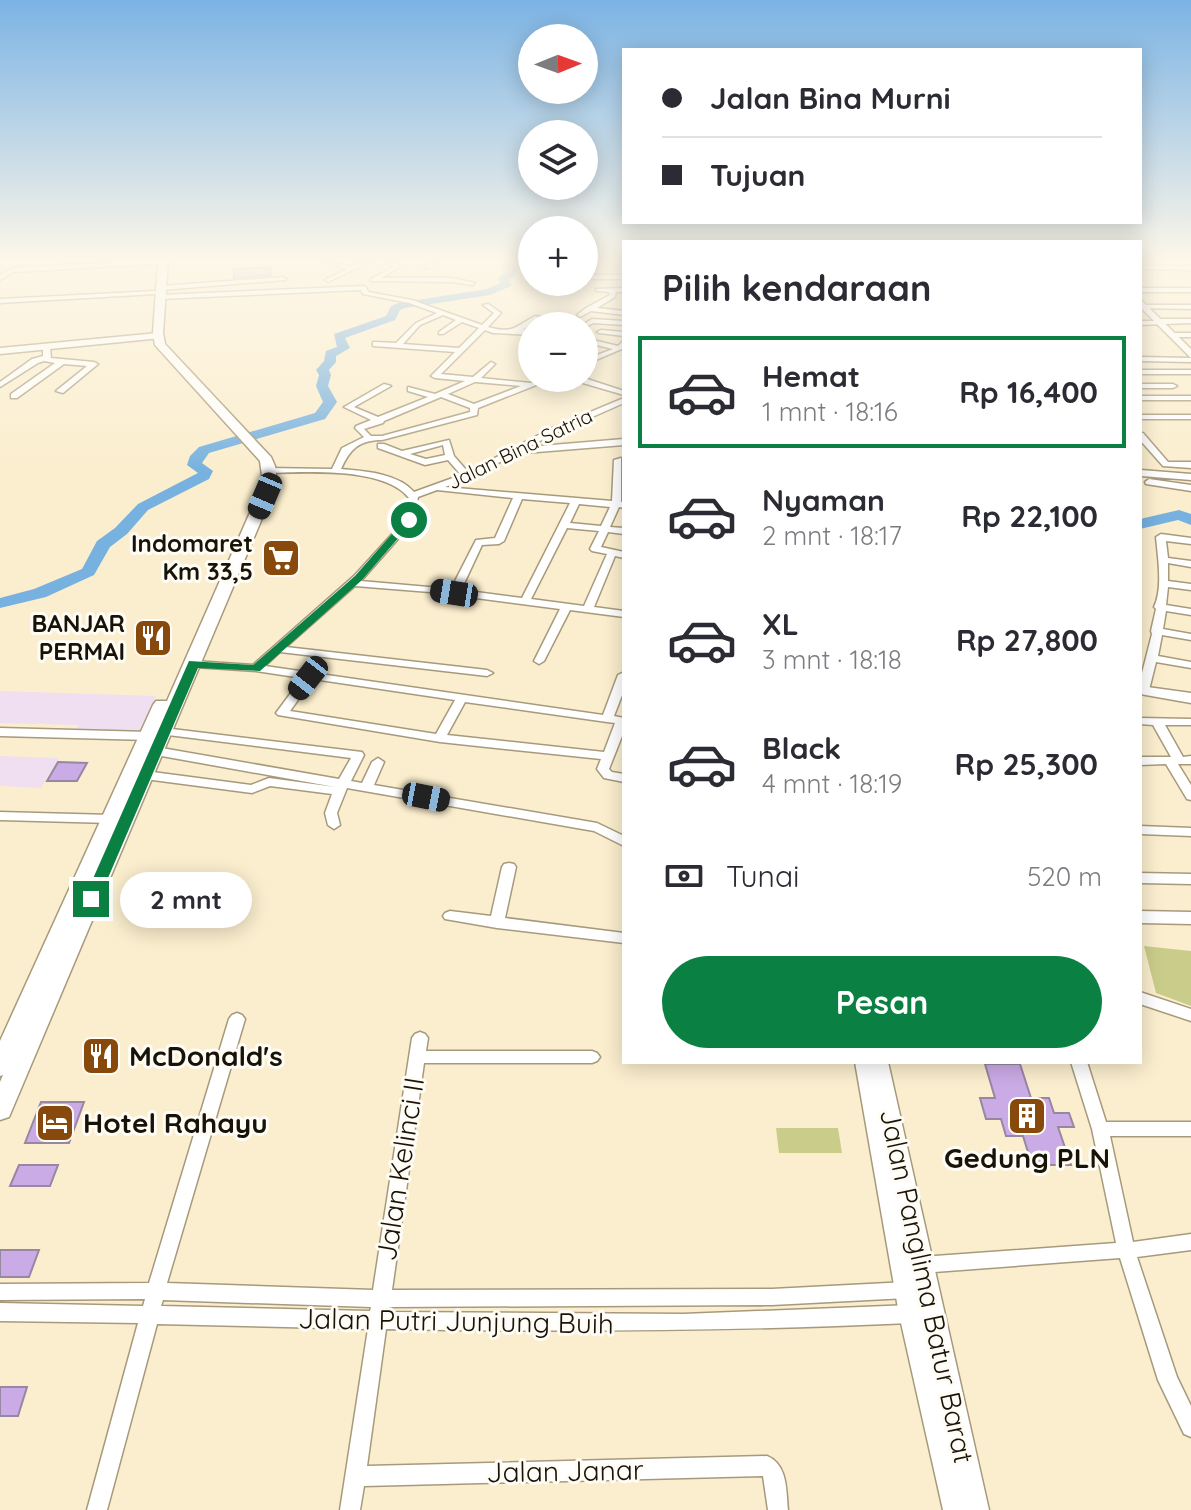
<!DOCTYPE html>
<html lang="id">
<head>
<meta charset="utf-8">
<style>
  :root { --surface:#fff; --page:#f2f2f3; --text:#2b2b33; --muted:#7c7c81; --line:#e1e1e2; --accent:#0b8043 }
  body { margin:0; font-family:Quicksand,sans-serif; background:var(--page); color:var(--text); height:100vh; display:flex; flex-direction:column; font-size:30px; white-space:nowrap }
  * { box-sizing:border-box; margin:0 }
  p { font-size:26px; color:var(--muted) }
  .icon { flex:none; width:44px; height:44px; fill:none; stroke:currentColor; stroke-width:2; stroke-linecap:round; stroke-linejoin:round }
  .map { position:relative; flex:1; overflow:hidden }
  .panel { position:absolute; left:622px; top:240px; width:520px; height:824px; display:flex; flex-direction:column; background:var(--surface); border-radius:0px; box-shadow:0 4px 20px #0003 }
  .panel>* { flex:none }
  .top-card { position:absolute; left:622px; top:48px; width:520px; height:176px; border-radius:0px; box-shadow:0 4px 20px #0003; display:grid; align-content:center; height:176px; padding:0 40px; background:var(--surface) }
  .needle { width:52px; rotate:89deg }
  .controls { position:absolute; left:518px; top:24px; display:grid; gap:16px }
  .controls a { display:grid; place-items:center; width:80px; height:80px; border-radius:50%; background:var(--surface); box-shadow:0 4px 20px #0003; font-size:40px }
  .end { position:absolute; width:36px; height:36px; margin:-18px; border:10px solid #0b8043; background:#fff; box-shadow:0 0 0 4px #fff }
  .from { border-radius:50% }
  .bubble { position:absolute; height:56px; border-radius:28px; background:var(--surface); box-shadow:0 4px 20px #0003; font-size:26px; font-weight:800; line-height:56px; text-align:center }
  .car { position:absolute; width:24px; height:48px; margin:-24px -12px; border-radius:10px; box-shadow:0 0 6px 2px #0007; background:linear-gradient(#222 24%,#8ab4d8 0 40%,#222 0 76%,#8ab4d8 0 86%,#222 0) }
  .top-card b { display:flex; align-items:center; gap:28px; height:76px; font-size:30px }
  .top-card b+b { border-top:2px solid var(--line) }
  .top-card i { width:20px; height:20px; background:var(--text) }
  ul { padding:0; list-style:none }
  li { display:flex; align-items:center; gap:24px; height:112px; margin:0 16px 12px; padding:0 24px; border:4px solid transparent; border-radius:0px }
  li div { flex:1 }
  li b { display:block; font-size:30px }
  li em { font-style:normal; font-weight:800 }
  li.on { border-color:var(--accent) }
  li>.icon { width:72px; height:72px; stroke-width:1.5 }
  h2 { padding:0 40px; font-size:36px; line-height:96px }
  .pay { display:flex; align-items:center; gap:20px; height:88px; padding:0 40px; font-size:30px }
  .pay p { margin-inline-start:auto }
  .cta { display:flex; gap:16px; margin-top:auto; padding:16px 40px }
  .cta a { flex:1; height:92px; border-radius:48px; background:var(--accent); color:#fff; font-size:32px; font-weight:800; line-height:92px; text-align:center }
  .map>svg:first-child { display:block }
  .education { fill:#efdff1 }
  .green { fill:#cacd8a }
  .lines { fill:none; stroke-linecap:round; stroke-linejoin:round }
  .river { fill:#77b1df; fill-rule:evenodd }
  .building { fill:#cbabe6; stroke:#9687a3; stroke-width:2 }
  .minor-casing { stroke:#a79a7c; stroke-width:3 }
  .major-casing { stroke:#a79a7c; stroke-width:3 }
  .highway-casing { stroke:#a79a7c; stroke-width:3 }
  .minor { fill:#fff; fill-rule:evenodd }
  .major { fill:#fff; fill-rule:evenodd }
  .highway { fill:#fff; fill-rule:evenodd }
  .route { fill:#0b8043 }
  .labels { text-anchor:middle; stroke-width:6; stroke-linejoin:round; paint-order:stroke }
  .far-street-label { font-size:20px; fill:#171307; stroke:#fffcf6 }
  .poi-label { font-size:24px; font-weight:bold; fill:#171307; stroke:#fffcf6; text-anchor:end }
  .near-poi-label { font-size:28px; font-weight:bold; fill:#171307; stroke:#fffcf6; text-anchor:start }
  .near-street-label { font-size:28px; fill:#171307; stroke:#fffcf6 }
</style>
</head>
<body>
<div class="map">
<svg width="1191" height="1510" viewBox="0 0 1191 1510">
  <rect width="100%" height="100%" fill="#fbeece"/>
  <path class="education" d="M0,691L156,696L138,738L73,736L78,725L0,723Z
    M0,756L59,758L41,788L0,786Z"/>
  <path class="green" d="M1144,946L1191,951V1006L1156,993Z
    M776,1128H838L842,1153H779Z"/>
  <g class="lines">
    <path class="river" d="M505,261H518L512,266L517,269L515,276L509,279L511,286L490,295L405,308L400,310L395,320L345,338L350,348L336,356V362L329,370L331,375L328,386L337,402L325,419L209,453L202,463L213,471L209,479L148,510L127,534L110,547L94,575L46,597L0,608V598L34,589L82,569L97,541L115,528L138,504L198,473L187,465L190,456L199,447L315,413L323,402L316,386L319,375L316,370L324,361L326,351L337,347L334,334L386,316L391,306L398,303L487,289L500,283L497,278L506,272L501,268Z
      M1179,510L1191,514V525L1178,520L1140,529V519Z"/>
  </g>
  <path class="building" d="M270,267L271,275L234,278V269Z
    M58,762L87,763L77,781H47Z
    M985,1064H1020L1031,1098H1049L1054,1113H1069L1074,1127H1058L1071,1165H1032L1023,1136H1006L1001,1119H986L980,1098H995Z
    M41,1102H84L69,1143H25Z
    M19,1165H58L50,1186H10Z
    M0,1250H39L29,1277H0Z
    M0,1387H27L18,1416H0Z"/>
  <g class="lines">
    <g class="minor-casing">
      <path id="minor" d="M136,261L159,262L156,264L14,272L0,280V275L12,268Z
        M320,261C330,261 340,265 350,266C357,266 363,261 371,261L328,282L325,280L326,279L347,269Z
        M385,261H393L400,267L381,278H452L475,283L472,285L452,282L371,281V279L393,267Z
        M431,261H438L429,268H425V266Z
        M621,262H624V266L619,265V263Z
        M1140,265L1191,266V270L1140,269Z
        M584,275H624V279H584Z
        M283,277L286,279L285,280L161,290L158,288L161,286Z
        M364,286L366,287L368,292L412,300L482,325L494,313L483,305L488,304L501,313L488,327C513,334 515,327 535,316L559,320L560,321L557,323L536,320L523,330L532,331V335L493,333L485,330L441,374L473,377L491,362L495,364L481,378L531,383L543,378H554L478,408L477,415L382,440C359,440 350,449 341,469C364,471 398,473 414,492L461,475L448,460L425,465L378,448V444H384L402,451L449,440L454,456L468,472L552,428L624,398V403L558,432L528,447L624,439V445L525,453L521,451L470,478L445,487L612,501L614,460L621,458V502H624V508L619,507L610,527L624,528V534L608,532L601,547L624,552V558L615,556L594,607L624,611V617L570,610L544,661L539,664L534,661L560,609L430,592L355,586L286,647L487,670L493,673L487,676L280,652L265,666L603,715L618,675L624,672V690L614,716L624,718V731L609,769L612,772L624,774V782L604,778L597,769L601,759L440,742L278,715L276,713L302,678L256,671L194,667L189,664L194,661L253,665L354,576L404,521L409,498C384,467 307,472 270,473L267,472V468L332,469L342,448L364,437L355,428L356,426L371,420L344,407L384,384L391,386L354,407L378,417L428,397L408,391V387L435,394L465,381L435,378L431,376L455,352L373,346V342H376L396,343L416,323L437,313L409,303L363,294L361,290L160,299L157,297L160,295ZM443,315L456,320L439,332V334H443L462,322L479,328L459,348L403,344L420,325ZM475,382H476L521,386L474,404L448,394ZM441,397L470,408V412L382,436H371L364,429L383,423L384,421ZM443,445L445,455L426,459L410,454ZM437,490L513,498L495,538L476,540L451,589L361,581L413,522L418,497ZM522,499L570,503L522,598L461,590L482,545L499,544L504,541ZM579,504L610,507L601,526L570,523ZM567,528L599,531L590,549L592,551L607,554L584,606L531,599ZM313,679L455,700L436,734L290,711ZM465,702L607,722L615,723L604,752L447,735Z
        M624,288V292H616L615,297L597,308L624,311V315L591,311L580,317L577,315L586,308L610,295L609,292L596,291V289Z
        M1140,288H1191V292H1140Z
        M154,291L156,292V294L0,303V299Z
        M1145,305H1191V309L1143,308L1142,307Z
        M592,319L624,321V325L593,323L584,328V326H581Z
        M1158,319H1191V323L1140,325V321H1155Z
        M601,330L624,332V336L599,333L597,332Z
        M1169,333H1191V337H1172L1168,335Z
        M584,338L618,346L624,340V348L584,365V360L613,349L584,342Z
        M43,345L50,347L51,358L94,362L98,364L63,393L56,391L87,366L64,364L17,398H11V394L55,363L44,361L38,363L0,387V382L32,359L43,356Z
        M1140,357L1191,358V362L1140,361Z
        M1140,370H1191V374H1140Z
        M576,378H584L624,391V395L576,381Z
        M1140,384H1173L1177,386L1173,388H1140Z
        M1140,396H1191V400H1140Z
        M1140,415H1191V419H1140Z
        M1140,433H1143L1168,462H1191V468L1163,466L1140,440Z
        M1141,470L1191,474V480L1141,476Z
        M1149,479L1191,485V491L1146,484L1145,482Z
        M1161,534L1191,538V544L1166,541L1168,558L1191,561V567L1168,563V581L1191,584V590L1168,587L1166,605L1191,609V615L1166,611L1163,629L1191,634V640L1162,635L1158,656L1191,662V668L1156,662L1149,690L1143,693H1140V681L1152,634L1151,631L1156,609L1154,607C1163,588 1158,559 1156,537Z
        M1140,718L1191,719V725H1165L1183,757L1191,756V764H1178L1191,785V800L1187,799L1166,764L1140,765V757H1171L1153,725L1140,724Z
        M0,728L149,732L155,736L149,740L0,736Z
        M164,728L362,752L364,755L351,781L362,783L372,762L378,758L384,762L374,785L597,823L624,836V846L594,831L347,788L337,813L340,825L334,829L328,825L325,813L332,794L270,786L252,793L145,779L139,775L145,771L251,785L269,778L335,787L156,755L150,751L156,747L339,779L351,758L160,734L158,732Z
        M0,812L111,815L117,819L111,823L0,820Z
        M1140,826L1191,828V836L1140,834Z
        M509,863L514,864L516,867L505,918L624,933V943L497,928L445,919L443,916L445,913L450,911L491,916L502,867L504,864Z
        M1140,873L1191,874V884L1140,883Z
        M1140,992L1191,1009V1021L1140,1004Z
        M237,1013L242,1015L245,1019L167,1283L373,1290L412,1038L415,1034L420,1032L425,1034L428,1038L426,1051H592L597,1053L600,1057L597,1061L592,1063H424L392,1290L772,1289L907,1282L913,1284L916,1290L913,1296L907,1298L772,1305L389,1307V1312L683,1314L911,1305L918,1308L920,1314L918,1320L911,1323C736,1331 561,1332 386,1329L367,1466L767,1456C788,1465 786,1490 788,1510H768L763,1476L364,1486L360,1510H340L368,1329L157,1324L107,1510H87L138,1323L0,1321V1303L143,1306L145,1299L0,1300V1284L149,1283L229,1019L232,1015ZM163,1300L371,1307L370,1311L161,1306Z
        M1071,1062H1087L1106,1122H1191V1136H1110L1133,1242L1191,1234V1250L1137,1257L1177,1377L1191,1406V1437L1184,1434L1158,1380L1120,1258L921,1273L915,1271L912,1265L915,1259L921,1257L1116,1243L1092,1129Z"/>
    </g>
    <g class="major-casing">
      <path id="major" d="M1140,299L1191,349V358L1140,307Z
        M158,333L161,334V338L0,354V348Z
        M1140,686L1191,693V703L1140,694Z
        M1140,911L1191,912V924L1140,923Z
        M855,1062H888L989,1510H943L899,1314Z"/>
    </g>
    <g class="highway-casing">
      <path id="highway" d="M158,261H168L163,333L165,344L271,457L275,466L277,483L12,1110L9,1117L0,1120V1082L3,1075L0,1076V1041L153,705L156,701H167L263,483L260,461L155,345L153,333Z"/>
    </g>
    <use href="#minor" class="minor"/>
    <use href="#major" class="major"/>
    <use href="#highway" class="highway"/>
  </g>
  <linearGradient id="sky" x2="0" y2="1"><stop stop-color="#7bb3e4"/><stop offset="0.55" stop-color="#fdf7e9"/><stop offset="1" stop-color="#fdf7e9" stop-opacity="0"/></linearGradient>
  <rect width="1191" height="473" fill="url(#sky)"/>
  <path class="route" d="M406,518L414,520L362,580L260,671L198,668L99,899L91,904L86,902L84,899L189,661L253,665L355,576Z"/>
  <defs>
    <g id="supermarket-square" transform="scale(2)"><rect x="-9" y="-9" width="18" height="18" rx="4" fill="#87490c" stroke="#fffcf6"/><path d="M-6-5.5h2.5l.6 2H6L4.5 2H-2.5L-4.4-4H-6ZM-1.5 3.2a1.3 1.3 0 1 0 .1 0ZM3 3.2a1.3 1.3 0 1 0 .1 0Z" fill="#fff"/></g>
    <g id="restaurant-square" transform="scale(2)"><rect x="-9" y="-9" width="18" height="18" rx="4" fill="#87490c" stroke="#fffcf6"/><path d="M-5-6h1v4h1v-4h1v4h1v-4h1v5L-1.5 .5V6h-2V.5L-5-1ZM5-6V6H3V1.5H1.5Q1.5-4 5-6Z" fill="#fff"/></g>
    <g id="building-square" transform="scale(2)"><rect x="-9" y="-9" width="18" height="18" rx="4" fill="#87490c" stroke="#fffcf6"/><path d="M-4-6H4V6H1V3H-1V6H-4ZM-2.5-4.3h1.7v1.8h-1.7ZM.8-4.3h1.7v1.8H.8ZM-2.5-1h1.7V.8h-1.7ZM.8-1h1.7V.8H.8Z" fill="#fff"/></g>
    <g id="hotel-square" transform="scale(2)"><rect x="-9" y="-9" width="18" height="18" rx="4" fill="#87490c" stroke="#fffcf6"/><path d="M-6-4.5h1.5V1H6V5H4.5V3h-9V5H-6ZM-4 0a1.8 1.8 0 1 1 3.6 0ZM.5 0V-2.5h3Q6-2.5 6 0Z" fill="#fff"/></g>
  </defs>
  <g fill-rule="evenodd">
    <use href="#supermarket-square" x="281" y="558"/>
    <use href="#restaurant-square" x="153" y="638"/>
    <use href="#restaurant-square" x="101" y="1056"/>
    <use href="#building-square" x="1027" y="1116"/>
    <use href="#hotel-square" x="55" y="1123"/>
  </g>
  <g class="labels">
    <g class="far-street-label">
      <text transform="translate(520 449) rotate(-26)" y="7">Jalan Bina Satria</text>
    </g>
    <g class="poi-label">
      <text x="253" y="552">Indomaret<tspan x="253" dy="28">Km 33,5</tspan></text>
      <text x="125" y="632">BANJAR<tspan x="125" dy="28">PERMAI</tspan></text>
    </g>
    <g class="near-poi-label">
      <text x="129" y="1066">McDonald's</text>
      <text x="83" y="1133">Hotel Rahayu</text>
      <text x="1027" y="1168" text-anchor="middle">Gedung PLN</text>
    </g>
    <g class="near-street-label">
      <text transform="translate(400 1169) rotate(-81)" y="10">Jalan Kelinci II</text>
      <text transform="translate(927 1286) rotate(78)" y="10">Jalan Panglima Batur Barat</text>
      <text transform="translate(456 1321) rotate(1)" y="10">Jalan Putri Junjung Buih</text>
      <text transform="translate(565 1471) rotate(-1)" y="10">Jalan Janar</text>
    </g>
  </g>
</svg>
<div class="controls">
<a><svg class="needle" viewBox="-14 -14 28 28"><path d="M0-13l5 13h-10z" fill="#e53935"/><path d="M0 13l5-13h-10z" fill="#7c7c81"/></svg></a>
<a><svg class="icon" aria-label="layers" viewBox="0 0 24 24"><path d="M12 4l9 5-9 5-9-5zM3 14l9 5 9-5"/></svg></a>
<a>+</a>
<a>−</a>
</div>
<i class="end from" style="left:409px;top:520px"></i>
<i class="end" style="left:91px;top:899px"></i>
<div class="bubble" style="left:120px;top:872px;width:132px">2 mnt</div>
<i class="car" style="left:265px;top:496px;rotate:203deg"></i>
<i class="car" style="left:454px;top:593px;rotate:279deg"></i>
<i class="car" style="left:308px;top:678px;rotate:218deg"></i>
<i class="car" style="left:426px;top:797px;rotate:101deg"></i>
<div class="top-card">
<b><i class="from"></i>Jalan Bina Murni</b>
<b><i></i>Tujuan</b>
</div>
<section class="panel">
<h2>Pilih kendaraan</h2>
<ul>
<li class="on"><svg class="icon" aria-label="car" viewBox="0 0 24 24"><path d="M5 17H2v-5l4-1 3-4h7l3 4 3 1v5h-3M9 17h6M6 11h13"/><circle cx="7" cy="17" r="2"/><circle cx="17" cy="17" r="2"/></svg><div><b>Hemat</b><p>1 mnt · 18:16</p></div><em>Rp 16,400</em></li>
<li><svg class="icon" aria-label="car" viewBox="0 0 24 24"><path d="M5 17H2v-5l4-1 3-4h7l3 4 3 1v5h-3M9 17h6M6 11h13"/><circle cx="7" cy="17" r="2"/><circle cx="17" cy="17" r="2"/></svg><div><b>Nyaman</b><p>2 mnt · 18:17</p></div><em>Rp 22,100</em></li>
<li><svg class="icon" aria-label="car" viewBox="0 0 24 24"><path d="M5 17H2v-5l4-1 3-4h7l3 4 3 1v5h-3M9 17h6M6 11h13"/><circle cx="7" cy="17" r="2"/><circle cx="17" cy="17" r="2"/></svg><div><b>XL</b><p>3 mnt · 18:18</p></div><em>Rp 27,800</em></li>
<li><svg class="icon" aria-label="car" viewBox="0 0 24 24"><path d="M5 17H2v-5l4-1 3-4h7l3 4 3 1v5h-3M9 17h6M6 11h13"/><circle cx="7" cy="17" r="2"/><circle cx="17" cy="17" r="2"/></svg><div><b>Black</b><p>4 mnt · 18:19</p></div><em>Rp 25,300</em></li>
</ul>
<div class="pay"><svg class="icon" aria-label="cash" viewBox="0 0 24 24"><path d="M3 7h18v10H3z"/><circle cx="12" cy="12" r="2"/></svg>Tunai<p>520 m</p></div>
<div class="cta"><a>Pesan</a></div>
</section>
</div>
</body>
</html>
